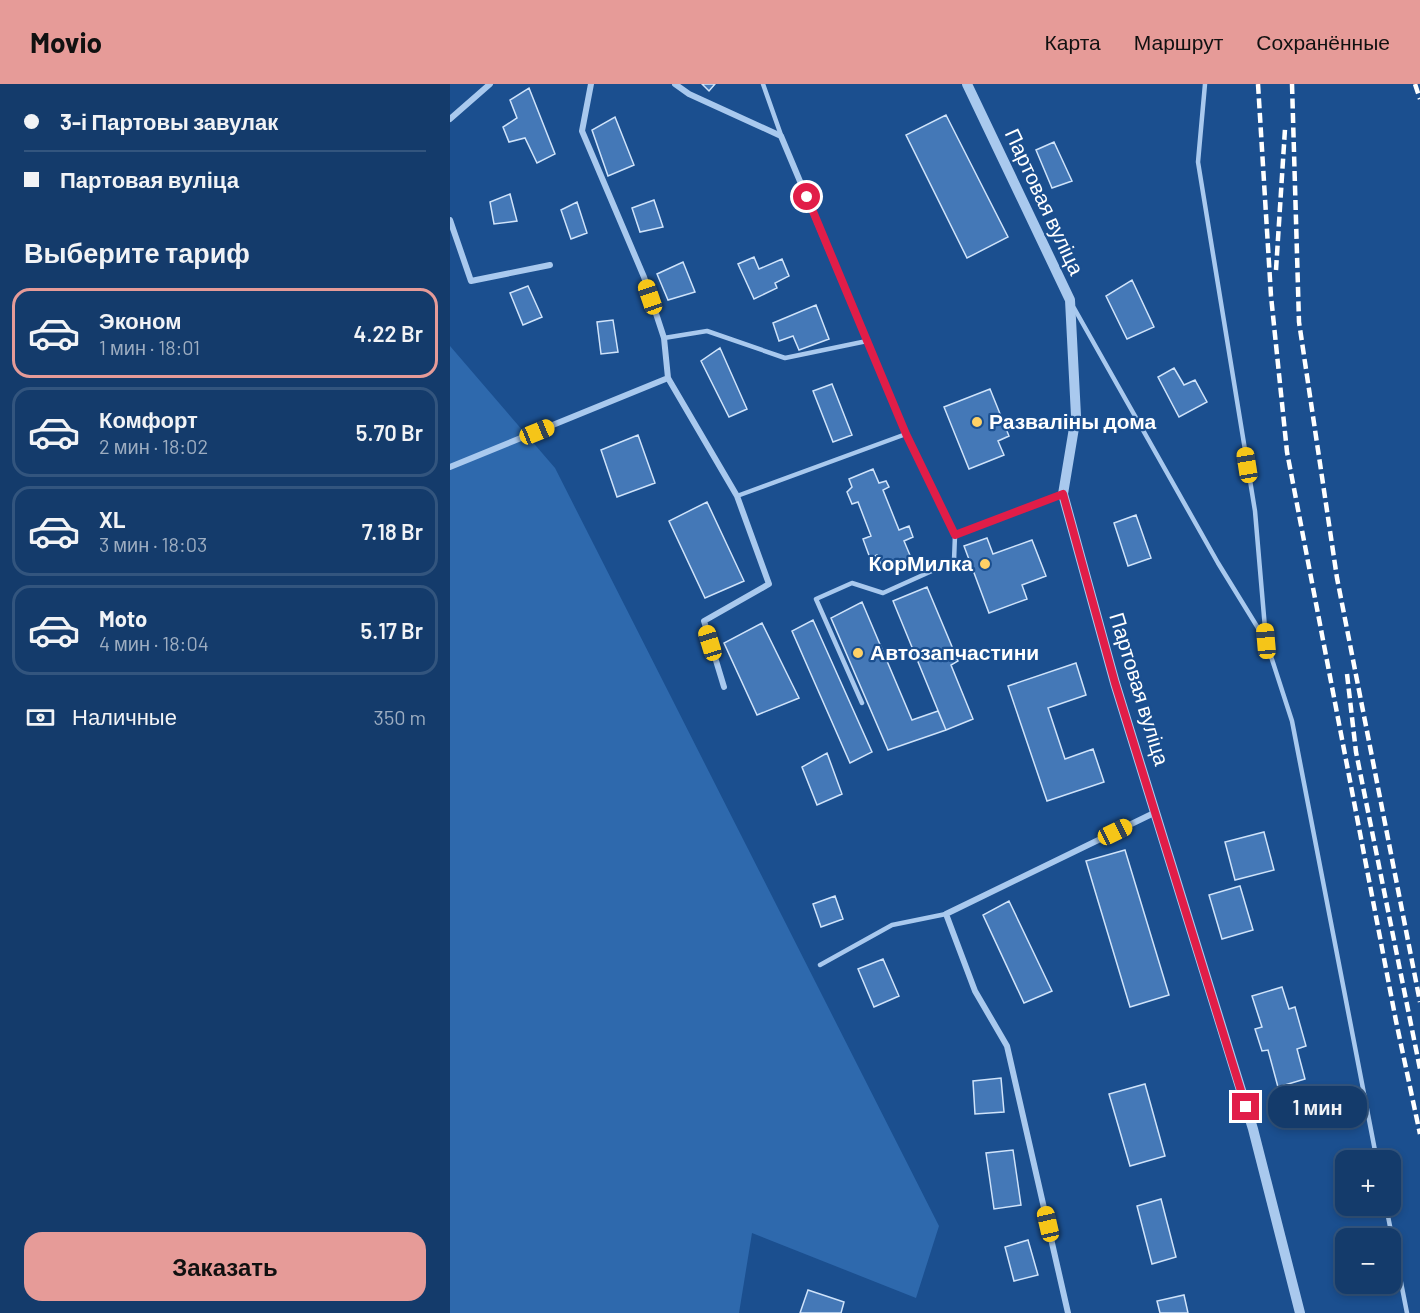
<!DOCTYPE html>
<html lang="ru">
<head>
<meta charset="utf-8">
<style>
  :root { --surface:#143b6b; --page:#214673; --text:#f1f3f6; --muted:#9dadc1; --line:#33557e; --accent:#e69b98 }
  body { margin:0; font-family:Barlow,sans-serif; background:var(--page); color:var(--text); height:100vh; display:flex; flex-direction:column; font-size:22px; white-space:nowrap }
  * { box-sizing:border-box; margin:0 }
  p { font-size:20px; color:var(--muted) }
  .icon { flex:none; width:33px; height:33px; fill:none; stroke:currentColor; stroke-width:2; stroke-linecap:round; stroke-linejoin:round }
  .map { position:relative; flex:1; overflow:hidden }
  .sheet { display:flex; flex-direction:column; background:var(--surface); width:450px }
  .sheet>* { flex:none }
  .hud { display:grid; align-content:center; height:132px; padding:0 24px; background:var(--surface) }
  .buttons { position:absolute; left:885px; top:1066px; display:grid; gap:12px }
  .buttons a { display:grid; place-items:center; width:66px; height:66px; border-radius:12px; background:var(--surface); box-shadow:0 3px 9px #0003,0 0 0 2px var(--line); font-size:30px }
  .end { position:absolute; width:27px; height:27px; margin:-14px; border:8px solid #e11d48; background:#fff; box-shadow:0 0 0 3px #fff }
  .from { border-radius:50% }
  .bubble { position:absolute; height:42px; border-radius:18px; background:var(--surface); box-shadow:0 3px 9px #0003,0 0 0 2px var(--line); font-size:20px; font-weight:600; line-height:42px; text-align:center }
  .car { position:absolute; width:18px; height:36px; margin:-18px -9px; border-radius:8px; box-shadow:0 0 4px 2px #0007; background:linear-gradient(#f5c518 24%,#345 0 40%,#f5c518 0 76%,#345 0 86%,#f5c518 0) }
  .hud b { display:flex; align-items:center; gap:21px; height:57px; font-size:22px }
  .hud b+b { border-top:2px solid var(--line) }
  .hud i { width:15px; height:15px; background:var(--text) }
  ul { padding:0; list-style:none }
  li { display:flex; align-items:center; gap:18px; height:90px; margin:0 12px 9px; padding:0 12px; border:3px solid var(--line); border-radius:18px }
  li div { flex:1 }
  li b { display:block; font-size:22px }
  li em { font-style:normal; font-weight:600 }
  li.current { border-color:var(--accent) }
  li>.icon { width:54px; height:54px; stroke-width:1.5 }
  h2 { padding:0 24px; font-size:27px; line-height:72px }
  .pay { display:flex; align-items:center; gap:15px; height:66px; padding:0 24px; font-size:22px }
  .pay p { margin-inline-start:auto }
  .primary-button { display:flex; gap:12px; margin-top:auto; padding:12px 24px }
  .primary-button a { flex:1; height:69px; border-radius:18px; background:var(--accent); color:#111; font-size:24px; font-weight:600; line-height:69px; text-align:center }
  header { display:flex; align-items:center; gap:36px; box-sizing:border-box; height:84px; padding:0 30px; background:var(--accent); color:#111 }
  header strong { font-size:28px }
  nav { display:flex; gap:33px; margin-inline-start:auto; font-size:21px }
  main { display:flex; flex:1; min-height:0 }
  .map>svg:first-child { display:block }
  .green { fill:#2e69ad }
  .building { fill:#4478b7; stroke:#cfe3fa; stroke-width:1.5 }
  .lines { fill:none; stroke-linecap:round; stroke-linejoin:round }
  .service { stroke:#a9c9ee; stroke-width:4.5 }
  .minor { stroke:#a9c9ee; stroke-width:6 }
  .tertiary { stroke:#a9c9ee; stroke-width:10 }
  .rail { stroke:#fff; stroke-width:4.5; stroke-dasharray:10 4.5; stroke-linecap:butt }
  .route { stroke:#e11d48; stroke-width:8 }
  .poi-dot { fill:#ffd166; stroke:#1b4f8f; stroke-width:2 }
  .labels { text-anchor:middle; stroke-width:4.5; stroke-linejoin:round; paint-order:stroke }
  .street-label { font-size:21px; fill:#fff; stroke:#1b4f8f }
  .poi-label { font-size:21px; font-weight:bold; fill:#fff; stroke:#1b4f8f; text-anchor:start }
</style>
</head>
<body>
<header>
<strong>Movio</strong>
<nav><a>Карта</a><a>Маршрут</a><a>Сохранённые</a></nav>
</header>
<main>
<section class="sheet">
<div class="hud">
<b><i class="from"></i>3-і Партовы завулак</b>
<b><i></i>Партовая вуліца</b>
</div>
<h2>Выберите тариф</h2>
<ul>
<li class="current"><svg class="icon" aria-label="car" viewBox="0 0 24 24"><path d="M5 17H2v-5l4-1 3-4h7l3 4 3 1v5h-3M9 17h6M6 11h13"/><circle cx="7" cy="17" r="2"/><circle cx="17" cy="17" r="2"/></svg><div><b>Эконом</b><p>1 мин · 18:01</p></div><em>4.22 Br</em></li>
<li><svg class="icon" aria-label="car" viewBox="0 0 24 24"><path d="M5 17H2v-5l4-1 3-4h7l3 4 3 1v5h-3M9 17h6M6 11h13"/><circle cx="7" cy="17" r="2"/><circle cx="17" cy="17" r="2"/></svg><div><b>Комфорт</b><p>2 мин · 18:02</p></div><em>5.70 Br</em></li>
<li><svg class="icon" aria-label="car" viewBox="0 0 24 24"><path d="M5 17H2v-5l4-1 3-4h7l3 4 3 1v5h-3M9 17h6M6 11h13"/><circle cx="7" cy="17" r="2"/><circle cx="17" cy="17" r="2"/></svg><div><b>XL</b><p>3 мин · 18:03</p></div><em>7.18 Br</em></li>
<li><svg class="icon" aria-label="car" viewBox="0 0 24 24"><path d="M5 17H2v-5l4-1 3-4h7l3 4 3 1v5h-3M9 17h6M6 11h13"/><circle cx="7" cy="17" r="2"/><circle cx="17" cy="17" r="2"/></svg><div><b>Moto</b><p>4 мин · 18:04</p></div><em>5.17 Br</em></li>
</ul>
<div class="pay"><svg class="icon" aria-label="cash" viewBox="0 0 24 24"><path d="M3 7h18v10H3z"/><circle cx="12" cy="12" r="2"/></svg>Наличные<p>350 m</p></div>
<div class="primary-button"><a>Заказать</a></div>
</section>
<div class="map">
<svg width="970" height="1229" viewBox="0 0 970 1229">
  <rect width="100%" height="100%" fill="#1b4f8f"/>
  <path class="green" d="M0,262L105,384L489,1142L466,1214L302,1149L289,1229H0Z"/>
  <path class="building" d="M252,0H265L259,7Z
    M79,4L105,70L87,79L75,54L59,58L53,43L67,34L60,16Z
    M496,31L558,153L517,174L456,51Z
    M165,33L184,81L158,92L142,46Z
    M604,58L622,97L602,104L586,66Z
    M60,110L67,137L44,140L40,118Z
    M204,116L213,143L190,148L182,124Z
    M127,118L137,149L121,155L111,126Z
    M304,173L309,185L332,175L339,192L325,199L327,204L304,215L288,180Z
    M233,178L245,208L218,216L207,190Z
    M682,196L704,243L677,255L656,212Z
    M78,202L92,233L73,241L60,209Z
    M366,221L379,255L349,266L343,252L329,257L323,239Z
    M163,236L168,268L151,270L147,238Z
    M270,264L297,325L279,333L251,277Z
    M724,284L734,301L745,296L757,318L729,333L708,293Z
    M382,300L402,351L383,358L363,307Z
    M540,305L559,352L548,357L554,371L519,385L494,323Z
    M188,351L205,399L167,413L151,366Z
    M423,385L429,399L436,397L439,403L433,406L449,446L459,442L463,453L454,457L462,476L434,487L427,471L420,474L413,455L421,452L408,418L402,420L397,408L402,403L399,395Z
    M257,418L294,497L255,514L219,437Z
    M686,431L701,474L678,482L664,439Z
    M537,454L543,470L582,456L596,492L572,501L577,515L539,529L514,462Z
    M477,503L508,577L501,581L523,635L496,646L443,517Z
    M412,518L462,636L488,627L496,646L438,666L381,534Z
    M363,536L422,668L400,679L342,547Z
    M312,539L349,614L307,631L274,559Z
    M626,579L636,611L598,624L615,675L643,665L654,698L597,717L558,602Z
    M377,669L392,710L367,721L352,683Z
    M814,748L824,786L785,796L775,758Z
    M675,766L719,911L680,923L636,777Z
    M790,802L803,846L772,855L759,811Z
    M385,812L393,835L371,843L363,820Z
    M559,817L602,907L574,919L533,831Z
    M433,875L449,912L424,923L408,885Z
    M832,903L839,925L845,923L856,962L847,965L855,995L828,1003L818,966L812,967L805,945L812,943L802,912Z
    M551,994L554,1028L525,1030L523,997Z
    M695,1000L715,1072L680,1082L659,1010Z
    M563,1066L571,1121L544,1125L536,1069Z
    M711,1115L726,1173L702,1180L687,1122Z
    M578,1156L588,1191L564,1197L555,1163Z
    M358,1206L394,1218L391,1229H350Z
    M734,1211L738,1229H710L707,1217Z"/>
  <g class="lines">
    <path class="service" d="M313,0L331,51
      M755,0L748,78L805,427L816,556
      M624,224L768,479L816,557L842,637L927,1077
      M214,254L257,247L335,274L417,257
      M287,412L456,350
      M412,619L366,515L402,499L433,509L504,477L505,451
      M370,881L442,841L496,830
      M936,1122L957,1229"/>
    <path class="minor" d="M141,0L132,47L194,193L214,254L218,294L287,412L319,500L254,537L274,603
      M225,0L239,10L331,52L456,350L505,451L613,410
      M0,35L40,0
      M0,136L21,197L100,181
      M0,383L218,294
      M618,1229L557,962L525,907L496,830L706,728"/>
    <path class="tertiary" d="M517,0L620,216L626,332L613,410L665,599L803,1045L850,1229"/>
    <path class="rail" d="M808,0L821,212L837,368L946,937L970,1050
      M842,0L849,238L887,494L970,918
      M965,0L970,15
      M826,186L835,45
      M897,590L906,668L970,985"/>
  </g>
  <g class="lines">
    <path class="route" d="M357,113L456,350L505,451L613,410L665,599L796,1023"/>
  </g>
  <g class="poi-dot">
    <circle cx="527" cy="338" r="6"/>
    <circle cx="535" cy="480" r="6"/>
    <circle cx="408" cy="569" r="6"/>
  </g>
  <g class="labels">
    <g class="street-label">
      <text transform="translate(594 118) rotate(65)" y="7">Партовая вуліца</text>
      <text transform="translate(689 605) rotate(73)" y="7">Партовая вуліца</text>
    </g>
    <g class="poi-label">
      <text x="539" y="345">Разваліны дома</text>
      <text x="523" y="487" text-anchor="end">КорМилка</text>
      <text x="420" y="576">Автозапчастини</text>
    </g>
  </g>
</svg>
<div class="buttons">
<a>+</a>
<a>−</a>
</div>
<i class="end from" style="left:357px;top:113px"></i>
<i class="end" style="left:796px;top:1023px"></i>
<div class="bubble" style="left:818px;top:1002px;width:99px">1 мин</div>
<i class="car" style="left:200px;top:213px;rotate:341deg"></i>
<i class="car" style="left:87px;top:348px;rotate:68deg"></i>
<i class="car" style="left:797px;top:381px;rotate:351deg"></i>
<i class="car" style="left:816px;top:557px;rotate:355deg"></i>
<i class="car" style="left:260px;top:559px;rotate:343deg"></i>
<i class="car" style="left:665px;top:748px;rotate:64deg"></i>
<i class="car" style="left:598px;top:1140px;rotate:347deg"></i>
</div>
</main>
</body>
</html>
